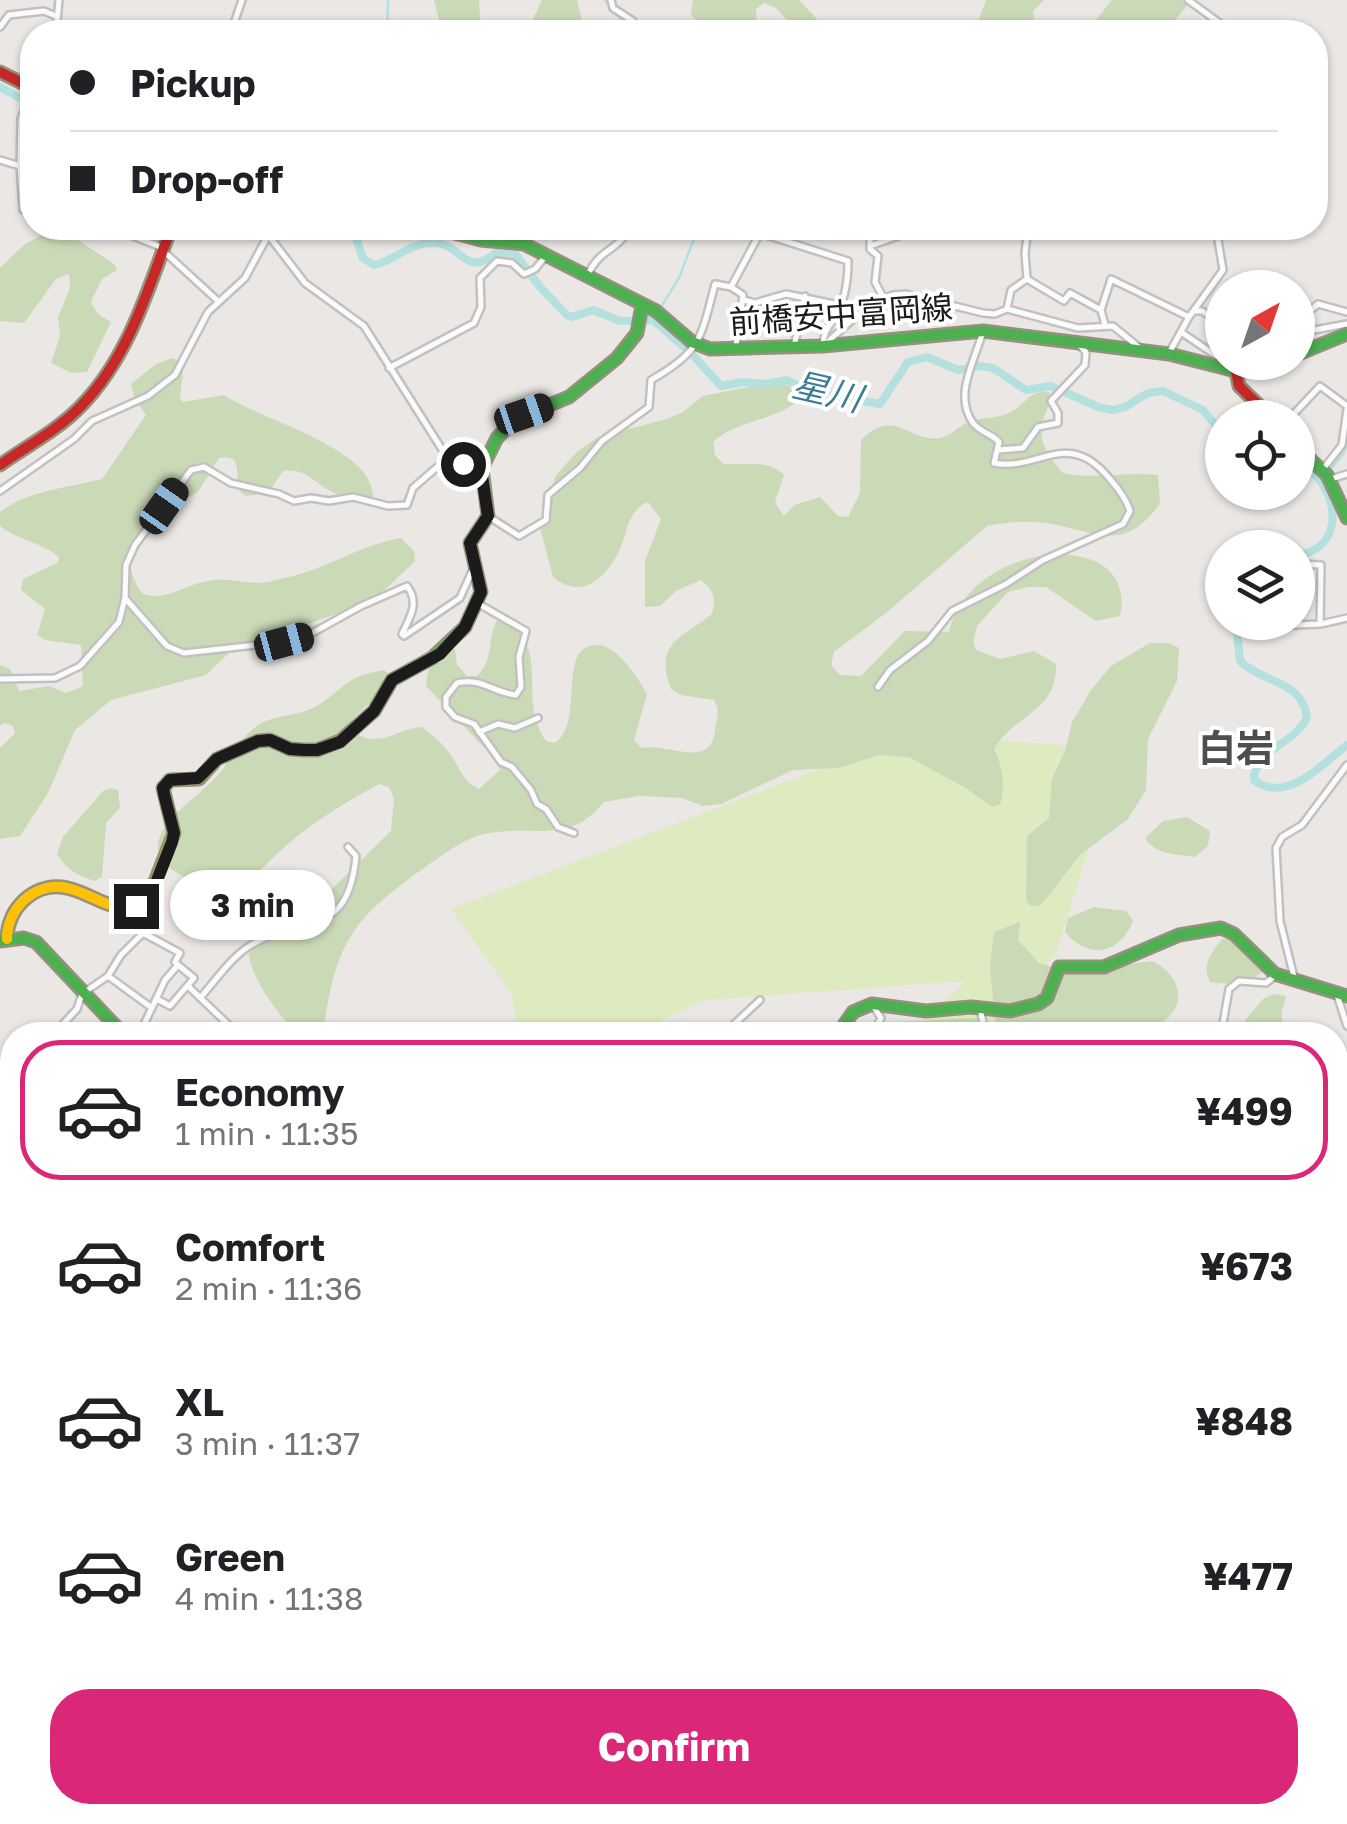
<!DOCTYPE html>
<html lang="en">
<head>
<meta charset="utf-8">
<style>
  :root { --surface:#fff; --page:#f6f6f6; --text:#202124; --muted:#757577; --line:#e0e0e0; --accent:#db2777 }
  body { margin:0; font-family:"Golos Text","Noto Sans JP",sans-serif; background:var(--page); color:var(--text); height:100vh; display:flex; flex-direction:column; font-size:38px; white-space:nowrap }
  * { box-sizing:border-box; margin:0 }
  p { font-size:32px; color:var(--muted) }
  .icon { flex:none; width:55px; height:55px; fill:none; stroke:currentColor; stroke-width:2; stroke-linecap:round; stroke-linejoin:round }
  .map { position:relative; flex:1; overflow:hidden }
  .details { position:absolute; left:0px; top:1022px; width:1348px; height:802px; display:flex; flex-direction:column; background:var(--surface); border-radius:40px 40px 0 0; box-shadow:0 2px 8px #0004 }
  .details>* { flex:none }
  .top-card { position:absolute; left:20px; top:20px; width:1308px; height:220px; border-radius:40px; box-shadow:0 2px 8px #0004; display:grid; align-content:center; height:220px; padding:0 50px; background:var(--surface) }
  .needle { width:65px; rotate:40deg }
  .tools { position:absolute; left:1205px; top:270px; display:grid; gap:20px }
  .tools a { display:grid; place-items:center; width:110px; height:110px; border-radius:50%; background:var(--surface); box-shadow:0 2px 8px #0004; font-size:50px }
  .end { position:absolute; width:45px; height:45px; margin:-22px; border:12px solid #1b1b1b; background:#fff; box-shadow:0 0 0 5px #fff }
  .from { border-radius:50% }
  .bubble { position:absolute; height:70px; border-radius:35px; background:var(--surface); box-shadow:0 2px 8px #0004; font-size:32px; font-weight:700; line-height:70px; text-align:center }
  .car { position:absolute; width:30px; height:60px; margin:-30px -15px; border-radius:12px; box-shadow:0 0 8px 2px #0007; background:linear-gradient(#222 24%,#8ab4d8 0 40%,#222 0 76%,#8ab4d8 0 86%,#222 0) }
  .top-card b { display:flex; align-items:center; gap:35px; height:95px; font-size:38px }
  .top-card b+b { border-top:2px solid var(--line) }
  .top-card i { width:25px; height:25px; background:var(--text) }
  ul { padding:18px 0 0; list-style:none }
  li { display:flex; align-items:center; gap:30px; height:140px; margin:0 20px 15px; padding:0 30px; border:5px solid transparent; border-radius:40px }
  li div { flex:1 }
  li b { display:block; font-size:38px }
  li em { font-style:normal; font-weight:700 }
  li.active { border-color:var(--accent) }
  li>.icon { width:90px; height:90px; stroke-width:1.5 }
  .button { display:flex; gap:20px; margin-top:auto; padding:20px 50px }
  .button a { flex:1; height:115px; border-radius:40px; background:var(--accent); color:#fff; font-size:40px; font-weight:700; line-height:115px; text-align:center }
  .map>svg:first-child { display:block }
  .industrial { fill:#e8dbe6 }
  .grass { fill:#deeabf }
  .forest { fill:#cadab7 }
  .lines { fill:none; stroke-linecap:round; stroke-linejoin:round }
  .stream { stroke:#b4e0e0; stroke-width:2.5 }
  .river { stroke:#b4e0e0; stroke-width:8 }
  .street-casing { stroke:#c2c1c0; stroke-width:10 }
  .fast-casing { stroke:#94917c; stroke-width:15 }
  .slow-casing { stroke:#94917c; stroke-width:15 }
  .jam-casing { stroke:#94917c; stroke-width:15 }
  .street { stroke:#fcfbfb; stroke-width:5 }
  .fast { stroke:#4caf50; stroke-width:10 }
  .slow { stroke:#ffc107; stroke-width:10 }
  .jam { stroke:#c62828; stroke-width:10 }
  .rail { stroke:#c9c8c8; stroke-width:2.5; stroke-dasharray:20 20; stroke-linecap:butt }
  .route { stroke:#1b1b1b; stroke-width:12 }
  .labels { text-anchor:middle; stroke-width:8; stroke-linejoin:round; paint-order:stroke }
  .street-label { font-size:32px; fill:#1b1b1b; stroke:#fff }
  .water-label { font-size:35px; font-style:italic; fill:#3c7c97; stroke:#fff }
  .quarter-label { font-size:38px; font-weight:bold; fill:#4e4e4e; stroke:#fff }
</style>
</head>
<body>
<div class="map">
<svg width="1347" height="1824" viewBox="0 0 1347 1824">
  <rect width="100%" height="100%" fill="#eae7e4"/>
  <path class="industrial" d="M9,1295L12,1298V1399L7,1406L0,1397V1299Z"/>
  <path class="grass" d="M907,736L1055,744L1115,761L1057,951L1018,1003L1077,1035H906L966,981L705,1000L631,1035H520L511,993L451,909Z"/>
  <path class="forest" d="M434,0H479L481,32H442Z
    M542,0H577L583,25L581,32H527Z
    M693,0H799L817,19L818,30L798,32L776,8L764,3L756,9L757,32H709L691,15Z
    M986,0H1044L1033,11L1036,32H974Z
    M1112,0H1191L1166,32H1086Z
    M52,230L72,236L114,264L117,270L102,279L91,302L98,314L111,322L87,372L71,373L51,363L60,336L58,317L70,288L69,274L56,279L24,323L0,321V268L25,244Z
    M173,358L179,361L183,372L180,399L183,402L224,395C260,420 377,448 373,499L366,503C356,500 344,497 334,493C314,483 306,468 283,471L268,493L246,496L238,490C236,475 243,453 219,458L198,492L168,507L132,542C128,562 130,578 143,594C167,601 180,587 203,582C222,577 238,582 258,583C268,583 279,579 289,577C328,568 360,545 401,538L414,551L415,561L372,602L233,649L206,675L111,700L75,730L48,793L20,836L0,839V748L15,733L13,726L5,723L0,725V665L10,669L19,691L49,686L66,693L83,686L81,645L45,640L37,635L45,609L21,590L23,579L57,563L59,557C43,543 18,540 0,526V512C28,490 68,488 102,479L146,415L135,399L131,384L156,364Z
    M779,381L792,388L794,404C770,421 733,422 713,442L715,455L723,464C745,465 769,459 784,475L775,502L784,516L794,505L820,497L838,516L848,517L860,493L861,440C895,406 907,442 939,438C951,436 956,428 966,423C978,416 1001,421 1017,408C1029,399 1032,390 1049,392C1050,411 1044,412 1042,426C1038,444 1053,461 1063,473C1095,480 1126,471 1158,475L1160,504C1125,550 1104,535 1057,525C1034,520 1010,521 987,526L886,613L834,652L831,665L840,675L861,676L905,631L949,632C970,539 1140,525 1120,616L1096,621L1046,587H1028L1008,592L977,626L973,642L976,650L1000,659L1034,651L1056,664C1058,712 1013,715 994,749C1002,763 1006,789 1000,804L993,807L964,787L909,757L879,755L839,768L793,770L721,804L703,806L682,798L639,796L604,802C569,845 535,825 489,833C466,837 447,852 428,865C351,920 336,940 323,1035H299C282,1020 249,976 249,953C250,942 256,932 263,924L288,932L391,831L394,799L389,787L380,784C346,801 307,826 279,852C267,863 260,874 244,879C219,887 201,887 179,874C122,841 197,800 217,776C233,759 238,737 260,724C276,715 295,716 311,709C327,702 339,687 355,678C363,674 375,672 384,670L390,675L386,687L352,720L354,732C380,750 397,728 422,727C431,734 440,741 447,750C459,764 461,781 479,789L500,770L495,759L426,686C428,669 430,657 444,646L455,649L457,665L467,676H477C496,659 485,635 500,616C555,649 515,695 546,741L555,743C586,722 555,643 598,645C618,646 638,678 647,694L634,740L641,748C669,743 710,770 715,731C716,717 721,713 714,700L681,695L671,689C653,643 682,638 712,614C716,596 714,591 701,580L676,591L660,606L645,607V561L661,519L648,502C625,511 628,537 617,555C602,582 580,599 553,577L539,524L556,475L578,451L598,437L667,419L683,412L703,396Z
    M1150,643H1169L1179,648L1177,681L1148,739L1146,790L1128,819L1081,854L1041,905L1031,906L1026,901L1027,836L1049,818L1052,779L1065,751L1072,722L1091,690L1111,666Z
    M110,788L118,790L120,808L106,823L102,877L95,881C77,876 66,869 57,854L63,837L103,791Z
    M1187,817L1210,831L1208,846L1195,857C1177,854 1155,855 1145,838L1163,821Z
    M1094,907L1126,911L1133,921C1119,955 1089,960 1065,932L1068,918Z
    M1020,922L1018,940L1039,963L1056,968L1086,970L1152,961C1171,969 1188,994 1172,1013C1165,1021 1155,1028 1147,1035H1000L996,1030L990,967L994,932Z
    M1222,939L1237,941L1264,970C1251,985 1229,985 1210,982C1201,964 1211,954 1222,939Z
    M1273,994L1286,996C1282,1012 1277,1021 1291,1031L1303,1029L1316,1035H1233L1263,999Z
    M980,1018L972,1035H817L824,1025Z
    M1335,1085H1347V1237L1335,1233Z
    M1335,1415L1347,1425V1537L1335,1554Z
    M1139,1812L1141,1824H797L782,1813Z"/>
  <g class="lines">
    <path class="stream" d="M605,0L631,32
      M387,32L388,0
      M661,307L679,278L698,228"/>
    <path class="river" d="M0,87L32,105
      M301,228H304
      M352,228L363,258L374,265C395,261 410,242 433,243C463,243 463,279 496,253L516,255L540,287L567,315L572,317L593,310L620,321L653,320L690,352L721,386L743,382L766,384L787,380L811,392L880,404L908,362L927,357L958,370L980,366L993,368L1026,390L1051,386L1098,407L1113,410L1125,407L1148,393L1163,391L1203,410L1222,433
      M1298,461C1305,467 1316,474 1321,482C1341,510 1336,550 1298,555
      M1323,475L1341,452L1347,437
      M1236,622L1240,661C1262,683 1302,680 1307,717C1296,744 1253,750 1254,780C1287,805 1322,764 1347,745
      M0,1225L12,1221
      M0,1676L12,1674
      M348,1812L363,1824
      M598,1824L603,1812"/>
    <g class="street-casing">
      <path id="street" d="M611,0L613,8L633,21L639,32
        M1188,0L1232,32
        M0,27L9,15L44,11L56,16
        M56,32L59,0
        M231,32L242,0
        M0,160L20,166L23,210L32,212
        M20,166L21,119L32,90
        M113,228L158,246L218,301
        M269,236L305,283L364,326L443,451L482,476
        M870,237V249L878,256L875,282L883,297
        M870,246L901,235L908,228
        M588,275C599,248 621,250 628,228
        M1027,279L1064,301L1070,293L1101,310
        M731,287L760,233L848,261C848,280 845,301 835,317C827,329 824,331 823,346L870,304L893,295L906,294L983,313L995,314L1007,309L1078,328L1113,326L1141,349
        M744,300L755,303L786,294L839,305
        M1007,309L1011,290L1027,279L1025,253L1028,228
        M1194,311H1202L1222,324
        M1298,321L1318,304L1347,312
        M1105,325L1101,310L1111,279L1189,317
        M1181,332L1218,357
        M1298,333L1347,324
        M794,347L805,296
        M1169,353L1189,317L1223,270L1216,228
        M389,368L474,323L481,307L480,278L497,261L512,263L524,274L535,269L545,257
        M1290,418L1320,386L1347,406
        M998,450L1023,448L1038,427L1058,423V413L1051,401L1085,365L1086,352L1080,346
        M1323,469L1342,445L1347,409
        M1331,479L1347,474
        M0,491L74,439L92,421L148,396L175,375L208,312L245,278L272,228
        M488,516L519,536L546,520L548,495L580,468L602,441L649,407L651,380C701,352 701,338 715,284L731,287L743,295L736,346
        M125,598L167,646L184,653L284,642L305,637L361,606L407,586C420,603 410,617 402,634L404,636L460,598L473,569
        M477,603L526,631L519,657L521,687L516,695C494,693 481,677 457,683L446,697V707L455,717L474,724L501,762L512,767L531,790L537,804L546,809L558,827L574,833
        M1248,622V627L1320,624L1321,565L1298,564
        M1321,624L1347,618
        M0,679L55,678L80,666L119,622L125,598L126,565L135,545L191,470L204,467L231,483L279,494L294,501L311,498L329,501L353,497L388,506L407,505L413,488L450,456
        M878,687L890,670L928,641L952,611L1006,584L1043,560L1123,524L1130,511C1126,498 1118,488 1109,478C1067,427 1039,472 994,463L999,442C992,434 980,432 973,423C953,395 975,361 983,331
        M479,732L498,724L515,728L538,718
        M178,965L194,978L188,985L190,988L236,1032L262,1035
        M108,976L152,1008
        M1295,981L1280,921L1276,848L1282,837L1302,825L1347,765
        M1337,995L1347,1026
        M200,998C215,981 230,959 248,947C301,912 348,942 356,856L348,847
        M157,999L170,1006L187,986
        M872,1004L881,1018L872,1035
        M980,1009L986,1035
        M117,1024L135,1035
        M53,1035L77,1009L82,994L108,976L121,955L143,933L149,915L147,902
        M139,1035L165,980L178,965L175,962L180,953L143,933
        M675,1035L687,1031L729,1029L760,1000
        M1221,1035L1229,989L1239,981L1266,983L1276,975
        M0,1125L12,1123
        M0,1295L12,1283
        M0,1427L12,1457
        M0,1483L8,1493
        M0,1497L12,1493
        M0,1507L7,1520
        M0,1610L8,1628L12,1625
        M1335,1702L1347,1686
        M0,1748L5,1747C10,1733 9,1721 2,1708
        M1335,1775L1347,1763
        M140,1812L147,1824
        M586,1812L593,1824
        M1124,1812L1125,1824
        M1310,1812L1318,1824
        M641,1816L654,1824
        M535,1824L544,1812
        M637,1824L643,1812
        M1256,1824L1278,1812"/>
    </g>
    <g class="fast-casing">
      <path id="fast" d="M436,228L481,240L524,244L656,311L692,342L710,349L823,346L983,331L1169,354L1236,371L1276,362
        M1298,354L1347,334
        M1298,448L1327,475L1347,518
        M432,658L465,627L481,592L470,543L488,516L482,468L497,438L515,419L569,397L617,358L637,333L642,305
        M0,941L24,938L36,942L124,1035
        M837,1035L853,1012L872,1004L926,1011L971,1007L1010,1011L1038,1004L1047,998L1059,967H1104L1179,935L1221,928L1234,934L1275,974L1347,996
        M0,1410L12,1426
        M0,1709L12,1704
        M485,1812L500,1824"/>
    </g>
    <g class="slow-casing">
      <path id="slow" d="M7,939C7,906 38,879 71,889C102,898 109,915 147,902L174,833L163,788L170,780L199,779L217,759L258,741L270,740L290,749L304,750H317L340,741L374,711L392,680L432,658
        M100,1812L110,1824
        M220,1824L230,1812"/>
    </g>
    <g class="jam-casing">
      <path id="jam" d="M0,72L32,88
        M1236,371L1239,386L1272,418
        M0,465C27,446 58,430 81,406C128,358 148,290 171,228"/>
    </g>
    <use href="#street" class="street"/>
    <use href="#fast" class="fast"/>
    <use href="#slow" class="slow"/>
    <use href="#jam" class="jam"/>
    <path class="rail" d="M0,1444L12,1512
      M49,1812L52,1824"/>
  </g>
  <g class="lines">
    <path class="route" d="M136,906L150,898L172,842L174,833L164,794L163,788L170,780L198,778L217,759L258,741L270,740L290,749L304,750H317L340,742L374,711L392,680L440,654L465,627L481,592L470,543L488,516L482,476L463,464"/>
  </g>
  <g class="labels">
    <g class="street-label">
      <text transform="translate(841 315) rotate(-4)" y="11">前橋安中富岡線</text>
    </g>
    <g class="water-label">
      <text transform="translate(827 392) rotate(13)" y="12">星川</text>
    </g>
    <g class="quarter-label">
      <text x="1236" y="762">白岩</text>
    </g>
  </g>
</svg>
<div class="tools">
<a><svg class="needle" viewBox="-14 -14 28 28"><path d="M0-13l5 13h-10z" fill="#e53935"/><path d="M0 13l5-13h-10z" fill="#757577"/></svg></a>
<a><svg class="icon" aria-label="locate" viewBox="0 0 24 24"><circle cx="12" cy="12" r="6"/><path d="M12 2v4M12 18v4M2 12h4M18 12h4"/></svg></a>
<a><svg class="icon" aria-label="layers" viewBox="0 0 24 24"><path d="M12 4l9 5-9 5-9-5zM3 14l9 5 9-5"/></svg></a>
</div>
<i class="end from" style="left:463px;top:464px"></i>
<i class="end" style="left:136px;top:906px"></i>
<div class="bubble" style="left:170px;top:870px;width:165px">3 min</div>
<i class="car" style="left:524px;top:414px;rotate:71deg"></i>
<i class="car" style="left:164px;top:506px;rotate:35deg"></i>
<i class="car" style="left:284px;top:642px;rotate:75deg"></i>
<div class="top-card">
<b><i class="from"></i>Pickup</b>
<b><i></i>Drop-off</b>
</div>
<section class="details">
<ul>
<li class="active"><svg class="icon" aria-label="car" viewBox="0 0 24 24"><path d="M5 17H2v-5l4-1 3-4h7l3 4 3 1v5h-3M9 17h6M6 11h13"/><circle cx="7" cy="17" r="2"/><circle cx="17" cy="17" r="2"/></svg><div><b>Economy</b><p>1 min · 11:35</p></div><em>¥499</em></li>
<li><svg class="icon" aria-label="car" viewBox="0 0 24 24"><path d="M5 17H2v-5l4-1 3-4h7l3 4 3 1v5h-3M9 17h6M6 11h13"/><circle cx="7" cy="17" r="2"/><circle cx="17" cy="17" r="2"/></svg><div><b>Comfort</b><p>2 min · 11:36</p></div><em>¥673</em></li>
<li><svg class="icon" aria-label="car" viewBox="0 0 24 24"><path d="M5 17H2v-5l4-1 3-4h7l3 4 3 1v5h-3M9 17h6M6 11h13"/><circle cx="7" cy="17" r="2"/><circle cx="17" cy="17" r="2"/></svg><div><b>XL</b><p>3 min · 11:37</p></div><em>¥848</em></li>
<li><svg class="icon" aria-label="car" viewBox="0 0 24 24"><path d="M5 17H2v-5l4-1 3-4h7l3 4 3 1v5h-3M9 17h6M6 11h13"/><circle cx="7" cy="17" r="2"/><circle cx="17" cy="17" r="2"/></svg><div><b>Green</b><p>4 min · 11:38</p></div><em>¥477</em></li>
</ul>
<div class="button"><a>Confirm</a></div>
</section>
</div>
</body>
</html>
